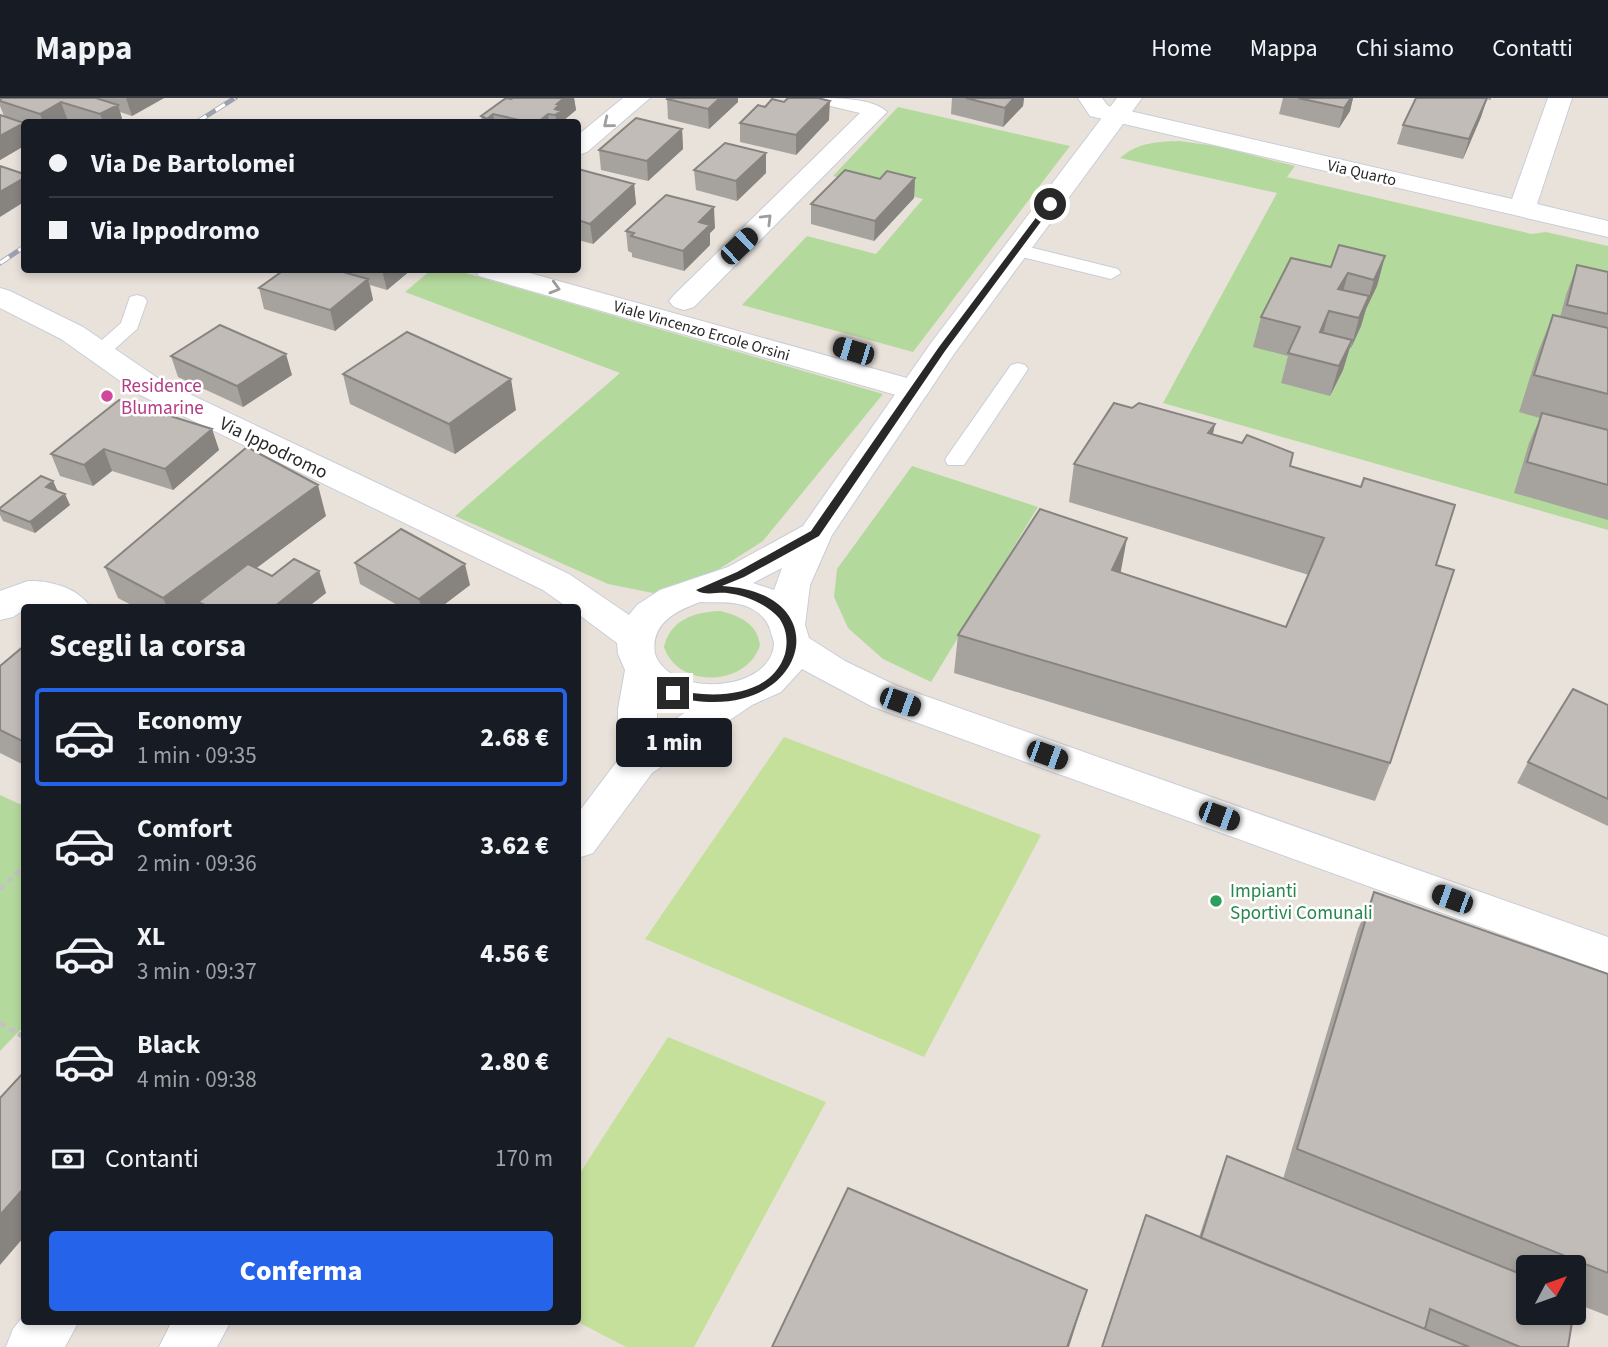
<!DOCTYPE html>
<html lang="it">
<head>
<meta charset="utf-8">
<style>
  :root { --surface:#171b24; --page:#242831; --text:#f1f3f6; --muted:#9ea1a6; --line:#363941; --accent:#2563eb }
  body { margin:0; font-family:"Source Sans 3",sans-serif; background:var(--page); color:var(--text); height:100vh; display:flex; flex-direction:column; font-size:26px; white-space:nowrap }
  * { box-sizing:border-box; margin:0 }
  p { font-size:23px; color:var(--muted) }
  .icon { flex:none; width:38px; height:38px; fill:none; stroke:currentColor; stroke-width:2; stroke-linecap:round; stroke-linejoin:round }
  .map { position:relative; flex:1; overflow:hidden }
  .sheet { position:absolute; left:21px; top:506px; width:560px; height:721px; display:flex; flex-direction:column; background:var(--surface); border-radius:7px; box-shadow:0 4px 10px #0003 }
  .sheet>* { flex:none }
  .top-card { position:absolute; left:21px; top:21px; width:560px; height:154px; border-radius:7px; box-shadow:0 4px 10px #0003; display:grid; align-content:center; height:154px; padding:0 28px; background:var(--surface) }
  .needle { width:46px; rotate:49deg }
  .buttons { position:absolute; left:1516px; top:1157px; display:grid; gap:14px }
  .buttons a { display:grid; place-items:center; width:70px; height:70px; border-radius:7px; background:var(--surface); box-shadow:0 4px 10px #0003; font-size:35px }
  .end { position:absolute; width:32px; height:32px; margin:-16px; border:9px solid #282828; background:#fff; box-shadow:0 0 0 4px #fff }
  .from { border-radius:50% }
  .bubble { position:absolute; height:49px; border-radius:7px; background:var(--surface); box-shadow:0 4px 10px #0003; font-size:23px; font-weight:800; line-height:49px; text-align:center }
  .car { position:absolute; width:21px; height:42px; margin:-21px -10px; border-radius:9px; box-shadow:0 0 5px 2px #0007; background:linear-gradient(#222 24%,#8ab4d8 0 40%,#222 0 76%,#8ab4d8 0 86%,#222 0) }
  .top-card b { display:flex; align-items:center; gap:24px; height:66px; font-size:26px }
  .top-card b+b { border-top:2px solid var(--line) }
  .top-card i { width:18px; height:18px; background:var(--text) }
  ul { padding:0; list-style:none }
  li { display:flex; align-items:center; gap:21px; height:98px; margin:0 14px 10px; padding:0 14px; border:4px solid transparent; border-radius:7px }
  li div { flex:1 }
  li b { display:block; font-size:26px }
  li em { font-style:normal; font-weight:800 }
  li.on { border-color:var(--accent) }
  li>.icon { width:63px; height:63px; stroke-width:1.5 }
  h2 { padding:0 28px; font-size:32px; line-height:84px }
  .pay { display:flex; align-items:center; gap:18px; height:77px; padding:0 28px; font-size:26px }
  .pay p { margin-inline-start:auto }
  .cta { display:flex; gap:14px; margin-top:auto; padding:14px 28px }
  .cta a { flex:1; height:80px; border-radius:7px; background:var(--accent); color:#fff; font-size:28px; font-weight:800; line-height:80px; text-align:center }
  header { display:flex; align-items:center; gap:42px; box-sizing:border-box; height:98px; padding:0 35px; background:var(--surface); border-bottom:2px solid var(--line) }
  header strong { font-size:33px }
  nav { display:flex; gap:38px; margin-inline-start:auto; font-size:24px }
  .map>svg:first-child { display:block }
  .green { fill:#b4d99d }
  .pitch { fill:#c4e09a }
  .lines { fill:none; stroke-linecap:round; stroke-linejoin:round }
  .service-casing { stroke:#c9cdd8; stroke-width:2 }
  .minor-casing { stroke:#c9cdd8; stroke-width:2 }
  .tertiary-casing { stroke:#c9cdd8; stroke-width:2 }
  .path { stroke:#c3c3c3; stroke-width:5; stroke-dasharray:6 4.5; stroke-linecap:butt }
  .service { fill:#fff; fill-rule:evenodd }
  .minor { fill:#fff; fill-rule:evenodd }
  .tertiary { fill:#fff; fill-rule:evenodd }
  .rail-casing { stroke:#9ea2b0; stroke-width:5 }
  .rail { stroke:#fff; stroke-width:3.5; stroke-dasharray:11; stroke-linecap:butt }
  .wall { fill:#a6a29d; fill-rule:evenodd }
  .shaded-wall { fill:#878480 }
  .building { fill:#c1bcb7; stroke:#878480; stroke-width:2 }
  .oneway { stroke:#9e9e9e }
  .route { fill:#282828 }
  .hotel-dot { fill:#d1479c; stroke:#fff; stroke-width:2.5 }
  .leisure-dot { fill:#2e9e5b; stroke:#fff; stroke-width:2.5 }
  .labels { text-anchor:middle; stroke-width:5; stroke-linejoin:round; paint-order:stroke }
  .far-street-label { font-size:16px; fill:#282828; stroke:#fff }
  .hotel-label { font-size:19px; fill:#b23c85; stroke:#fff; text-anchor:start }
  .street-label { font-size:19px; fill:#282828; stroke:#fff }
  .leisure-label { font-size:19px; fill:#27864d; stroke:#fff; text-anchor:start }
</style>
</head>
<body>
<header>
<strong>Mappa</strong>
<nav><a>Home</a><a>Mappa</a><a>Chi siamo</a><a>Contatti</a></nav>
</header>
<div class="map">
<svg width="1608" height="1249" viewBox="0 0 1608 1249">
  <rect width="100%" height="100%" fill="#e9e2db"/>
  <path class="green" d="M898,9L1070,48L913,254L742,207L807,138L876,156L923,101L833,78Z
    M1179,43L1216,48L1295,68L1287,79L1532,136L1546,134L1608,148V432L1163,305L1277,95L1120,60C1138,44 1157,44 1179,43Z
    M431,172H455L883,296L763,443L705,480L653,495L608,486L455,418L620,275L405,194Z
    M912,368L1038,409L931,584L883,561L848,530L834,499L837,471Z
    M720,513C740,518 757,525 760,547C747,589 678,591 664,549C670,522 694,514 720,513Z
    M0,697L24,708V928L0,953Z"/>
  <path class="pitch" d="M784,639L1041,737L924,959L645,841Z
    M668,939L826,1004L694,1249H626L576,1223L578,1078Z"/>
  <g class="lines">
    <g class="service-casing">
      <path id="service" d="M1017,146L1118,171L1121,175L1111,181L1010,156L1007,152Z
        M137,197L144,199L147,203L137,231L107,258H93L90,254L93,250L121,225L130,199Z
        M1018,265L1025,267L1028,271L964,367H948L945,362L948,357L1011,267Z"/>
    </g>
    <g class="minor-casing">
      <path id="minor" d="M623,0H650L587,54L578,57V37Z
        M815,0C837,0 873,0 887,14L694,209L684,212L674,209L669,203L674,197L860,15L818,5Z
        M1078,0H1102L1108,8L1512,101L1548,0H1572L1537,106L1608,123V139L1090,18Z
        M475,172H519L925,285L930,292L925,299L914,301L903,299L479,178Z
        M28,483C49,482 79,490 90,509L31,507L13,519L0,522V493Z
        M24,1217V1223H79L65,1249H6L13,1231Z"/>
    </g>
    <g class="tertiary-casing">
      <path id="tertiary" d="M1117,0H1142L954,256L832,437L810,487L805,527L809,540L845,563L897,588L1608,839V875L871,608L802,571L781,594L752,607L652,675L593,755L578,760V715L618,662V611L625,572L618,556L617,545L578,516V509H567L543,492L140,297L61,241L0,210V190L10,193L83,229L162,283L569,476L629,517L637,507L660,492L728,469L803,428L931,245ZM782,470L774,492L753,485ZM700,504C714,505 729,503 743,507C755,511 766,519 770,531C771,536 774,542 774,546C771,594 671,601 655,556C650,525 676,513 700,504ZM657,602L689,612L657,633Z
        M172,1223H231L217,1249H159Z"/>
    </g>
    <path class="path" d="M0,791L24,768
      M0,925L24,939"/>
    <use href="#service" class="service"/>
    <use href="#minor" class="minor"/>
    <use href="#tertiary" class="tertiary"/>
    <g class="rail-casing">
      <path id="rail" d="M197,24L235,0
        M0,165L24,149"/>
    </g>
    <use href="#rail" class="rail"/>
  </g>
  <path class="wall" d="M2,0H164L132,18L120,14L123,24H72L68,23L66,24H24V48L0,62V17L4,18L0,8V1Z
    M513,0H574L576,12L563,23V24H482L481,18Z
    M668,0H738V4L709,31L668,21L667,1Z
    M952,0H1024L1023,8L1003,29L951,16Z
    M1283,0H1353L1350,13L1339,30L1279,16Z
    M1416,0H1491V2L1487,1L1481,19L1463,61L1397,46L1403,27Z
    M829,22L796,57L740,44V25Z
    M682,31L683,51L648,83L601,72L599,52Z
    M578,71L634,86L636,106L593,146L578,142Z
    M694,72L766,75L737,103L696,92Z
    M915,80L914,100L874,143L811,126V106L880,81Z
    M715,130L710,135V147L684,173L632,159V155L628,153L626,133Z
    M1385,158L1377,188L1366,211L1361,228L1351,250H1350L1343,272L1330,298L1281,285L1288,258L1253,249L1261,219L1331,169Z
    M1577,167L1608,174V422L1514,395L1529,345L1540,320L1519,314L1538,254L1553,217L1560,219L1566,197Z
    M284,172H411L387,192L370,187L373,202L335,233L264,211L259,190Z
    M171,258L292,277L243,309L178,279Z
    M343,276L516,312L455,356L350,306Z
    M1132,310L1215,326L1213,336L1290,368L1436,467L1390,665L1375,703L954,575L958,537L1120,474L1286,529L1309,477L1069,404L1074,366Z
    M212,331L219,352L173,392L112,373L93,388L60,378L51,356Z
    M53,383L58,394L70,407L35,435L3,423L0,417V410Z
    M326,418L256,470L272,478L319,473L326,495L308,509H135L118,500L105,469Z
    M355,465L470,487L441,509H401L360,486Z
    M24,548V667L0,655V568Z
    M1608,607V728L1517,685L1528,664Z
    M1374,794L1608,876V1218L1575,1205L1568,1249H1102L1199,1139L1217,1085L1227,1058L1283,1081L1358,831ZM1528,1169H1573V1214H1528Z"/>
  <path class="shaded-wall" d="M126,0H164L132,18Z
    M564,0H574L576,12L563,23V24H556L555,11L557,6Z
    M720,0H738V4L709,31L708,11Z
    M1014,0H1024L1023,8L1003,29L1005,10Z
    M1351,0H1353L1350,13L1339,30L1344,10Z
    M1487,0L1481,19L1463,61L1469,41Z
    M830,3L829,22L796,57V37Z
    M61,4L68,23L66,24H43L40,16Z
    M118,7L123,24H103L100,16Z
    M493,16L495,24H488L487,21Z
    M548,16L549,24H538Z
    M24,25V48L0,62V38Z
    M682,31L683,51L648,83L647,63Z
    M766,55V75L737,103L736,83Z
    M24,80V104L0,119V94Z
    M915,80L914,100L874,143L875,123Z
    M634,86L636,106L593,146L590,126Z
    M714,109L715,130L710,135V147L684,173L683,153L699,124Z
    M1385,158L1377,188L1366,211L1361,228L1351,250L1359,220L1369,199L1374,182Z
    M382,172H411L387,192Z
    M1348,175L1340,205L1338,191Z
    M368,181L373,202L335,233L330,212Z
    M1329,213L1321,243L1320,234Z
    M1352,242L1343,272L1330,298L1339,268Z
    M286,256L292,277L243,309L237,288Z
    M511,281L516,312L455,356L449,326Z
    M1215,326L1206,364L1208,335Z
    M212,331L219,352L173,392L165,371Z
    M104,351L112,373L93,388L84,367Z
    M53,383L58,394L46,389Z
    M318,387L326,418L206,508L198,504L200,509H167L163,500Z
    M65,396L70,407L35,435L30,424Z
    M1127,440L1120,478L1112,472Z
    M465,466L470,487L441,509H421L419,501Z
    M319,473L326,495L308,509H274Z
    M24,1090V1139L0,1167V1117Z
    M1087,1192L1069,1249H1067Z"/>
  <path class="building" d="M2,0H96L118,7L100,16L61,4L40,16L0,3V1Z
    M506,0L511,1L513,0H564L557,6H560L555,11L561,13L555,17L548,16L538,24H528L493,16L487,21L481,18Z
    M668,0H720L708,11L667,1Z
    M788,0H818L830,3L796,37L740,25L758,7L765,9L772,1L784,4Z
    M966,0H1014L1005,10Z
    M1298,0H1351L1344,10Z
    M1416,0H1487L1469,41L1403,27Z
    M0,17L24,25L0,38Z
    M636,20L682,31L647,63L599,52Z
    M725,45L766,55L736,83L694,72Z
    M0,68L24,76V80L0,94Z
    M578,71L634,86L590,126L578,122Z
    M845,72L880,81L887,73L915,80L875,123L811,106Z
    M666,97L714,109L699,124L710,127L683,153L631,138L634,135L626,133Z
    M1339,147L1385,158L1374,182L1348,175L1338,191L1369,198L1359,220L1329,213L1320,234L1352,242L1339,268L1288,255L1300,229L1261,219L1291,160L1331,169Z
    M1577,167L1608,174V216L1567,207Z
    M284,172H336L368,181L330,212L259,190Z
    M1553,217L1608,230V296L1534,277Z
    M220,227L286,256L237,288L171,258Z
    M407,234L511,281L449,326L343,276Z
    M119,302L212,331L165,371L104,351L84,367L51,356Z
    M1114,305L1132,310L1139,305L1215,326L1208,335L1242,345L1247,337L1293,355L1290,368L1361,389L1364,380L1455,407L1436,467L1454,472L1390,665L958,537L1040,411L1127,440L1112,472L1286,529L1324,440L1074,366Z
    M1542,315L1608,332V387L1527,364Z
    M247,349L318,387L163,500L105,469Z
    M41,378L53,383L46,389L65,396L30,424L0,412V410Z
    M401,431L465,466L419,501L355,465Z
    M294,461L319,473L274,509H209L198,504L248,466L272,478Z
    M24,548V644L0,632V568Z
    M1573,591L1608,607V701L1528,664Z
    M1374,794L1608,876V1175L1297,1051Z
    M24,974V1090L0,1117V1000Z
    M1227,1058L1528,1179V1214H1573V1198L1576,1199L1568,1249H1520L1430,1211L1425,1231L1201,1140Z
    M848,1090L1087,1192L1067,1249H772Z
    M1146,1117L1469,1249H1102Z"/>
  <defs><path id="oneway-chevron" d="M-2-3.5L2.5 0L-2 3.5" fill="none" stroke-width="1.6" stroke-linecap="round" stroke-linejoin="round" transform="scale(1.75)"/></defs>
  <g class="oneway">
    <use href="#oneway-chevron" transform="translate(608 25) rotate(141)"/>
    <use href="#oneway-chevron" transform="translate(767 121) rotate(-45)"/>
    <use href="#oneway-chevron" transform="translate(555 190) rotate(16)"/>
  </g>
  <path class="route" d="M1047,105L1054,106L945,253L819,438L744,479L722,488C848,495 803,637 669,597L668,595L673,591C709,601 771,601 785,556C788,544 787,531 779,520C767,506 745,497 727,495C717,494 704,498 696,492L737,474L811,433L939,249Z"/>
  <circle class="hotel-dot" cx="107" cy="298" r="7"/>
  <circle class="leisure-dot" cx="1216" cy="803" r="7"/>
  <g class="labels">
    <g class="far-street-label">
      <text transform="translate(1362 74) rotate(13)" y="6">Via Quarto</text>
      <text transform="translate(702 232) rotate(16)" y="6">Viale Vincenzo Ercole Orsini</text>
    </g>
    <g class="hotel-label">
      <text x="121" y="294">Residence<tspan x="121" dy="22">Blumarine</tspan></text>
    </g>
    <g class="street-label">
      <text transform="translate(274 349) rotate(26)" y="7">Via Ippodromo</text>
    </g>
    <g class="leisure-label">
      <text x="1230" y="799">Impianti<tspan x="1230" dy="22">Sportivi Comunali</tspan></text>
    </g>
  </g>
</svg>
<div class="buttons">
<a><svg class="needle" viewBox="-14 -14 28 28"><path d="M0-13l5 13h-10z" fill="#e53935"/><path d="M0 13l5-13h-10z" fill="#9ea1a6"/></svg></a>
</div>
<i class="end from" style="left:1050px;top:106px"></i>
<i class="end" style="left:673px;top:595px"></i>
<div class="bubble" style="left:616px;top:620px;width:116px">1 min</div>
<i class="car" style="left:739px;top:148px;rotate:46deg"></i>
<i class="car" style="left:853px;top:253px;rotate:287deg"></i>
<i class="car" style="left:900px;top:604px;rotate:110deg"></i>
<i class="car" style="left:1047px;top:657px;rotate:110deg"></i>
<i class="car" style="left:1219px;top:718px;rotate:110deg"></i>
<i class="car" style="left:1452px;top:801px;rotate:290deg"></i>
<div class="top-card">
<b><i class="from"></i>Via De Bartolomei</b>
<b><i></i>Via Ippodromo</b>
</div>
<section class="sheet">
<h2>Scegli la corsa</h2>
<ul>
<li class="on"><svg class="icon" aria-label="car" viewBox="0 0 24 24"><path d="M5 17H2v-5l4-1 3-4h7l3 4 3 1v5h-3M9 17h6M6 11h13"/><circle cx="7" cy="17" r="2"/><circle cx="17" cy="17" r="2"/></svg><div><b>Economy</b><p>1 min · 09:35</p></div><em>2.68 €</em></li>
<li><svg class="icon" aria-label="car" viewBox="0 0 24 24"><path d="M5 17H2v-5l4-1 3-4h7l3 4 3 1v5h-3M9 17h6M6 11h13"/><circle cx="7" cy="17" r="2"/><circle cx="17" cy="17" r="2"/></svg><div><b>Comfort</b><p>2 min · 09:36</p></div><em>3.62 €</em></li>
<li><svg class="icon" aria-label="car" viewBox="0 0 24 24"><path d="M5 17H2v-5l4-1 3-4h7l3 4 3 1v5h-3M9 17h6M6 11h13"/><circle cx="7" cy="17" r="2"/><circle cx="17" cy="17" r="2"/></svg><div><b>XL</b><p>3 min · 09:37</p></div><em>4.56 €</em></li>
<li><svg class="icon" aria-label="car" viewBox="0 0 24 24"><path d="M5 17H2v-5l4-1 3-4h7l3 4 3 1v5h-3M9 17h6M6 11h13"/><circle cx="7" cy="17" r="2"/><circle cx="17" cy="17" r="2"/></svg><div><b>Black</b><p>4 min · 09:38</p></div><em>2.80 €</em></li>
</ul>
<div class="pay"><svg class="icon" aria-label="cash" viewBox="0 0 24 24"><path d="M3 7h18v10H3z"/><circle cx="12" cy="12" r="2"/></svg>Contanti<p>170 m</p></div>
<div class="cta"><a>Conferma</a></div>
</section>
</div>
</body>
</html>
